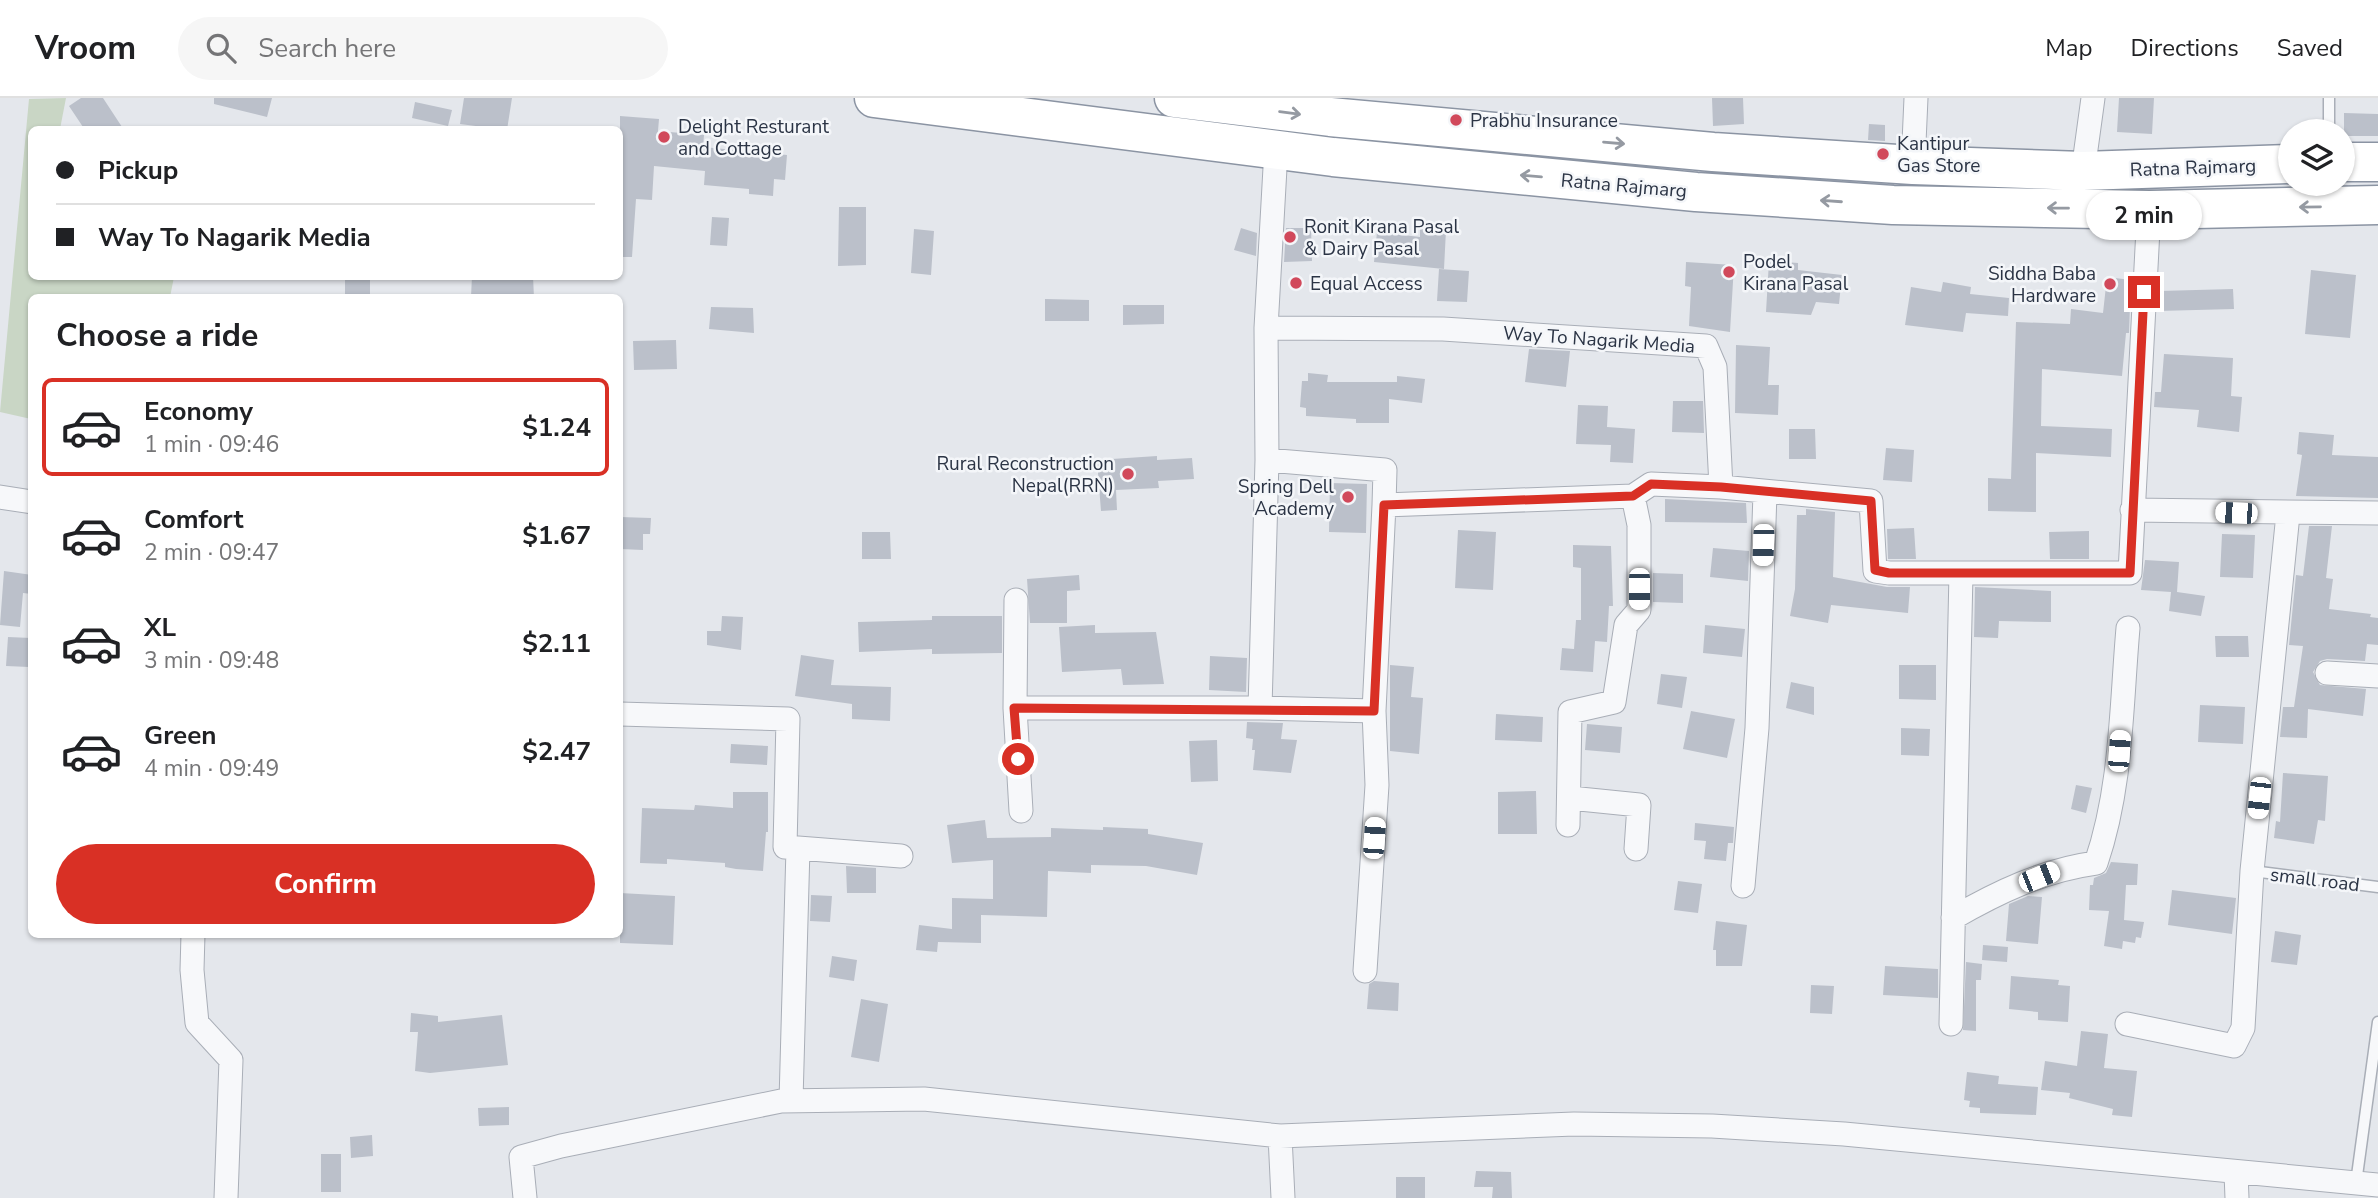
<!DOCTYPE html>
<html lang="en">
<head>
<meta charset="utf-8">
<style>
  :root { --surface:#fff; --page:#f6f6f6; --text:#202124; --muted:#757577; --line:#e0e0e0; --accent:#d93025 }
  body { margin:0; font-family:"Nunito Sans",sans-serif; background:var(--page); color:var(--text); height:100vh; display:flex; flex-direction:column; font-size:26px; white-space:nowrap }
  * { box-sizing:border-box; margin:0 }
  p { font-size:23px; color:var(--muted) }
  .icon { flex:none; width:38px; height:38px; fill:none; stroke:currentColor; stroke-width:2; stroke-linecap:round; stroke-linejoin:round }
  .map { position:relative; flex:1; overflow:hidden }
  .side { position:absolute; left:28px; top:196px; width:595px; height:644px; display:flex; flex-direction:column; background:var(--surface); border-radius:10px; box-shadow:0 2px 5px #0004 }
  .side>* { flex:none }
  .guide { position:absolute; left:28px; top:28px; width:595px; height:154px; border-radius:10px; box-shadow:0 2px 5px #0004; display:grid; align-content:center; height:154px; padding:0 28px; background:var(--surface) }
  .tools { position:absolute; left:2278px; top:21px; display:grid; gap:14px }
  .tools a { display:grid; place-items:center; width:77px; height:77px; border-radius:50%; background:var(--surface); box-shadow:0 2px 5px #0004; font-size:35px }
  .end { position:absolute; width:32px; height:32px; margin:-16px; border:9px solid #d93025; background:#fff; box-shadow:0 0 0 4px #fff }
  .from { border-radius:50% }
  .bubble { position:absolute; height:49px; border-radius:24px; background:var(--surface); box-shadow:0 2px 5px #0004; font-size:23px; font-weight:700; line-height:49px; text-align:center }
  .car { position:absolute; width:21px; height:42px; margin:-21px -10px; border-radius:9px; box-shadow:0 0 5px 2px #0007; background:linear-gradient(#fff 24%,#345 0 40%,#fff 0 76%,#345 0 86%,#fff 0) }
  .guide b { display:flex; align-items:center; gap:24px; height:66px; font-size:26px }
  .guide b+b { border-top:2px solid var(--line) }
  .guide i { width:18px; height:18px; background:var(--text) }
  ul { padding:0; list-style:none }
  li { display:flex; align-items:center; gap:21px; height:98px; margin:0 14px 10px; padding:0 14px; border:4px solid transparent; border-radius:10px }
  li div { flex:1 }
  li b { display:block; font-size:26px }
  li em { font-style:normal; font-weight:700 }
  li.current { border-color:var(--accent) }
  li>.icon { width:63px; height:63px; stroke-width:1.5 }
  h2 { padding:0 28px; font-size:32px; line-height:84px }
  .action { display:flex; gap:14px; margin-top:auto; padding:14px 28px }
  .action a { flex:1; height:80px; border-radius:42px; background:var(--accent); color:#fff; font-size:28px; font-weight:700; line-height:80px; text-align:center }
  header { display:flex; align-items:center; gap:42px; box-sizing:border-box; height:98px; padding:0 35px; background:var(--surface); border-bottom:2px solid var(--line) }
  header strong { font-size:33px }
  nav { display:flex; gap:38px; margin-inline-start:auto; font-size:24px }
  .search { width:490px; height:63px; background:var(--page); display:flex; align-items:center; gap:18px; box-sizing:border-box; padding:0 24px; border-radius:38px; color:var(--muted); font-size:26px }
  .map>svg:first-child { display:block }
  .green { fill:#c9d6c5 }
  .building { fill:#bbc0ca }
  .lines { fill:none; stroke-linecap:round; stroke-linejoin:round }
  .service-casing { stroke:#a9aeb7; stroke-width:13 }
  .minor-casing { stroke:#a9aeb7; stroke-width:25 }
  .trunk-casing { stroke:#8b94a3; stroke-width:41 }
  .service { stroke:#f7f8fa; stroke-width:10 }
  .minor { stroke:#f7f8fa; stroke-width:23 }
  .trunk { stroke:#fff; stroke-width:38 }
  .oneway { stroke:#959aa2 }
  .route { stroke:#d93025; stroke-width:9 }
  .poi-dot { fill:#d1495b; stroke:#f4f6f9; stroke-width:2.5 }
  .labels { text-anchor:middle; stroke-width:5; stroke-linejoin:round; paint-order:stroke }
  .poi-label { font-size:19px; fill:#2b3445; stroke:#f4f6f9; text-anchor:start }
  .street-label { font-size:19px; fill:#2b3445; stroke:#f4f6f9 }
</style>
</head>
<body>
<header>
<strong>Vroom</strong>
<div class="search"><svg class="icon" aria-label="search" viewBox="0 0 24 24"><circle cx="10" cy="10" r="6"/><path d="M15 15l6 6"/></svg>Search here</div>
<nav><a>Map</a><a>Directions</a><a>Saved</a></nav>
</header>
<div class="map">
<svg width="2378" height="1100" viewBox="0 0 2378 1100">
  <rect width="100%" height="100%" fill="#e4e7ec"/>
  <path class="green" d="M66,0L60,31L32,32V178L174,179L170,199L32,200L31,321L0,314L29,1Z"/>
  <path class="building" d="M81,0H103L124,32H85L69,8Z
    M214,0H272L267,19L214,6Z
    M464,0H512L507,32L460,26Z
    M1712,0H1743L1744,26L1713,28Z
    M2119,0H2154L2152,36L2117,34Z
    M415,4L452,12L448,28L412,20Z
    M2344,15L2378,16V38H2344Z
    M620,18L659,21L658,33L704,37L703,49L787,57L785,82L774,81L773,98L749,96V91L704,87L705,73L654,68L652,102L636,101L632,159H620Z
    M1869,26L1885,27V43L1868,42Z
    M839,109H866V167L838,168Z
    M712,119L729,120L727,148L710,147Z
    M1241,130L1257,135L1256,158L1234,152Z
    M1286,130H1311L1312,163L1284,164Z
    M1420,130L1446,132L1444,171L1374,164L1377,134L1420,139Z
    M914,131L934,133L931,177L911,175Z
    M1769,163L1798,165V172L1842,177L1839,206L1816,204L1811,217L1766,214Z
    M1686,164L1734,167L1730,234L1689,228L1691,189L1685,188Z
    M1439,171L1469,173L1467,204L1437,203Z
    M2311,172L2356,177L2350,240L2305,236Z
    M345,178H370V200H345Z
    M472,178H533L534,200L471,199Z
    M2107,179L2131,182L2129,235H2126L2122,278L2042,271L2041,328L2112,331L2111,359L2036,355V414L1988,413V380L2011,381L2016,224L2070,226L2071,211L2103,215Z
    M1943,184L1971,189L1970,196L2009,200L2008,218L1966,215L1963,234L1905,227L1911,189L1941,194Z
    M2233,191L2234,211L2158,213L2159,193Z
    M1045,201L1089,202V223H1045Z
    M1123,207H1164V226L1123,227Z
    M711,209L753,210L754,235L709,231Z
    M676,242L677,271L634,272L633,243Z
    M1736,247L1770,249L1768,287H1779L1778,317L1735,315Z
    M1529,251L1570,253L1566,289L1525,284Z
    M2164,256L2233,260L2231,298L2242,299L2239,334L2197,329L2199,312L2154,309L2155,294H2161Z
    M1308,275L1328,277L1327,284H1397V278L1425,281L1422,305L1389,301V325H1356V321L1306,318V310L1300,309L1302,283H1308Z
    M1673,303H1703L1704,335L1672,334Z
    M1578,307L1608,308L1607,329L1635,331L1633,365L1610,364L1611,347L1576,346Z
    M1789,331H1815L1816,361H1789Z
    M2299,334L2334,337L2332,357L2378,359V400L2296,398L2302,357L2297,356Z
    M1886,350L1914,352L1912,384L1883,382Z
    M1157,358V362L1192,360L1194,381L1158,383L1159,390L1116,392L1117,412L1101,413L1097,362Z
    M1330,385L1367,386L1366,435L1329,434Z
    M1665,401L1746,405L1747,425L1665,424Z
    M1806,411L1835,414L1833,479L1887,489H1910L1908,515L1831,507L1828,525L1790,518L1795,491L1797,417H1806Z
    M620,419L651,420L650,436H643V452L620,451Z
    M2309,428H2332L2326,480L2333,481L2329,511L2371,516L2370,519L2378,520V547L2367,546L2365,563L2327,561L2320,563L2313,574L2320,587L2366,591L2363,618L2308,611L2307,640L2280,639L2283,609H2294L2303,548L2289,547L2296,477L2303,478Z
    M1914,430L1916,461H1888L1887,431Z
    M1458,432L1496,434L1493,492L1455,490Z
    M2089,433V461H2050L2049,434Z
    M862,434H890L891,461H862Z
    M2222,436L2255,437L2253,480L2220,479Z
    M1573,447L1611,448L1613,508H1609L1607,544L1595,543L1593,574L1560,572L1562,550L1574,551L1576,522H1581V470L1573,469Z
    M1713,450L1749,453L1748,483L1710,479Z
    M2145,462L2179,464L2177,494L2205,498L2201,518L2169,513L2171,494L2141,492Z
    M4,473L32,477V496L23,495L20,529L0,527Z
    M1653,475L1683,476V505L1653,504Z
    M1079,477L1080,492L1067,493V525H1030L1027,481Z
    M1975,489L2051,493V524L1999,523L1998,540L1974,539Z
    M722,518L743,519L741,552L707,547V533H721Z
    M932,518H1002V555L932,556V551L859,554L858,524L932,522Z
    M1095,527V535L1156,534L1164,586L1123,587L1121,571L1062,574L1059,529Z
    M1705,527L1745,531L1742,559L1703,555Z
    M2215,538H2248L2249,559H2216Z
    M8,539L31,540L29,569L6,568Z
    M801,557L834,562L831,587L891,589L890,623L852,621V606L795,598Z
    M1210,558L1247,560L1246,594L1209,592Z
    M1390,567L1414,569L1411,599L1423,600L1419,656L1390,653Z
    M1899,567H1936V602L1899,601Z
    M1661,576L1687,579L1682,610L1657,606Z
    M1791,584L1814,589V617L1786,610Z
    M2200,607L2245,609L2243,646L2198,644Z
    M1691,613L1735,621L1727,660L1683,651Z
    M1496,616L1543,619L1542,644L1495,642Z
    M1247,624L1283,625L1281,641L1297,642L1291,675L1253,672L1255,652H1252L1253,641L1246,640Z
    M1587,626L1622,629L1620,655L1585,652Z
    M1901,630L1930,631L1929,658L1901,657Z
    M1217,642L1218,683L1191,684L1189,643Z
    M731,646L768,648L767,667L730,665Z
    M2283,675L2328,678L2325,723L2318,722L2314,746L2274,740L2276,723L2280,724Z
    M2076,687L2092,690L2086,715L2071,711Z
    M1536,693L1537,736H1498V694Z
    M733,694H768V734H766L763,773L736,771L725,769V765L667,761V766L640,765L642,710L694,712L695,707L733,710Z
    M985,722L987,740L1051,739V730L1103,732V729L1148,731V736L1203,745L1197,777L1146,768L1091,767V775L1048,773L1047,819L981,817V845L938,844L937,854L916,852L919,827L952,831V800L993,801V762L952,765L947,727Z
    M1695,725L1734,729L1733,745H1728L1726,763L1704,761L1706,743L1694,742Z
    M2111,764L2138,766L2137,787H2126L2124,822L2144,824L2141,840L2136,839L2135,845L2123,843L2122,851L2104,848L2109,813L2089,812L2090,787H2093L2094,780L2106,775Z
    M846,768L876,770V795H847Z
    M1678,783L1702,786L1698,815L1674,812Z
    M2172,792L2236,800L2232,836L2168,827Z
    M620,795L675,798L673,847L620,845Z
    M811,797L832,798L830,824L810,823Z
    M2028,798L2042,799L2038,846L2006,843L2009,806Z
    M1716,823L1747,827L1742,868H1716V852H1713Z
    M2275,833L2301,837L2297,867L2271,864Z
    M1983,847L2008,849L2007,864L1982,862Z
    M832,858L857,862L854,883L829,879Z
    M1966,864L1982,866L1981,882H1976V933L1963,932Z
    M1885,868L1938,871V900L1883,897Z
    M2011,878L2059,882L2058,887L2070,888L2068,924L2038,922V914L2009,911Z
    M1374,883L1399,885L1398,913L1367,911L1369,886Z
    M1811,887L1834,888L1832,916L1810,915Z
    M861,901L888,906L879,964L851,959Z
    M411,915L438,918V924L502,917L508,967L430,975L415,973L418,934H410Z
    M2081,933L2108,936L2104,970L2137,973L2132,1019L2112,1017L2113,1011L2069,1000L2070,995L2041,992L2045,963L2077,968Z
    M1967,974L1999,978L1998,986L2038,989L2036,1017L1980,1015V1010L1969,1009L1970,1003L1964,1002Z
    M509,1009V1027L479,1028L478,1010Z
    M372,1037L373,1058L351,1060L350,1039Z
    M321,1056H341V1094H321Z
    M1476,1073L1511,1074L1512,1100H1492L1493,1089H1474Z
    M1396,1079H1425V1100H1396Z"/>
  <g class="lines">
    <g class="service-casing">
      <path id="service" d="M2329,0V33
        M2252,773L2378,789
        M2356,1085L2378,924"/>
    </g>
    <g class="minor-casing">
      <path id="minor" d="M1913,67L1916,0
        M2083,73L2093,0
        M1266,230L1443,231L1706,248L1715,269L1721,389L1871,403L1875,473L1889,475H2130L2149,112
        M1267,362L1385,372L1384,407L1633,398L1651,386L1721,389
        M0,399L32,404
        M2132,412L2378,415
        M2327,575L2378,578
        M1015,610L1016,502
        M1260,610L1374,613
        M620,616L788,621L785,749L901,758
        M1570,700L1639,707L1636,751
        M1021,713L1015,610H1260L1267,362L1266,230L1276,52
        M1568,727L1570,614L1614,604L1626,527L1639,512V427L1633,398
        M1743,788L1757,630L1765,395
        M1953,820C1998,794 2044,772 2096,765C2122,689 2121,609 2128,530
        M193,836L192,872L197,925L231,962L226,1100
        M1365,873L1377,687L1374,613L1384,407
        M1951,926L1961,475
        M2127,926L2234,948L2243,930L2252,773L2288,416
        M791,1003L798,750
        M1280,1038L1283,1100
        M2236,1075L2237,1100
        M525,1100L521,1059L561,1048L781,1003L924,1001L1280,1038L1574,1026L1712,1028L1844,1036L2378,1087"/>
    </g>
    <g class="trunk-casing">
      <path id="trunk" d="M874,0L1333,59L1696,94L1893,107L2149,112L2378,107
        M1174,0L1330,19L1713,54L1913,67L2083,73L2291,66
        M2343,64H2378"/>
    </g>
    <use href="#service" class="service"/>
    <use href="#minor" class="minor"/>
    <use href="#trunk" class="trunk"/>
  </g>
  <defs><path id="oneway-shaft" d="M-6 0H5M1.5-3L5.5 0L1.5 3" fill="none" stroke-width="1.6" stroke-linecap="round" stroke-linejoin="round" transform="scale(1.75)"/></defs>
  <g class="oneway">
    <use href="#oneway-shaft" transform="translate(1290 15) rotate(7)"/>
    <use href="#oneway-shaft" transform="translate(1614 45) rotate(5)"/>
    <use href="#oneway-shaft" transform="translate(1531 78) rotate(-175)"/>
    <use href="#oneway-shaft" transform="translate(1831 103) rotate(-176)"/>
    <use href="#oneway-shaft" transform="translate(2310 109) rotate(179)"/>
    <use href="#oneway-shaft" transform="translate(2058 110) rotate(-179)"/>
  </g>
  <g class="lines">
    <path class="route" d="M1018,661L1014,610L1374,613L1384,407L1633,398L1651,386L1721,389L1871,403L1875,472L1889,475H2130L2144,194"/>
  </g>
  <g class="poi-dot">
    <circle cx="1456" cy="22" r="7"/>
    <circle cx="664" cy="39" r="7"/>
    <circle cx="1883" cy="56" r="7"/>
    <circle cx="1290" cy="139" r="7"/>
    <circle cx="1729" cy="174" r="7"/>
    <circle cx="1296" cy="185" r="7"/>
    <circle cx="2110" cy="186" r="7"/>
    <circle cx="1128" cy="376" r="7"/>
    <circle cx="1348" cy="399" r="7"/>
  </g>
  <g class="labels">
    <g class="poi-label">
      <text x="1470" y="29">Prabhu Insurance</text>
      <text x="678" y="35">Delight Resturant<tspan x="678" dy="22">and Cottage</tspan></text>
      <text x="1897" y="52">Kantipur<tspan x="1897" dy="22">Gas Store</tspan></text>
      <text x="1304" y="135">Ronit Kirana Pasal<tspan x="1304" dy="22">&amp; Dairy Pasal</tspan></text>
      <text x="1743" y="170">Podel<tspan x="1743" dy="22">Kirana Pasal</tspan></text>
      <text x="2096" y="182" text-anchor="end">Siddha Baba<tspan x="2096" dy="22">Hardware</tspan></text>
      <text x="1310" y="192">Equal Access</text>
      <text x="1114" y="372" text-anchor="end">Rural Reconstruction<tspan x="1114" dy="22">Nepal(RRN)</tspan></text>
      <text x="1334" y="395" text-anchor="end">Spring Dell<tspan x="1334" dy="22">Academy</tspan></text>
    </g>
    <g class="street-label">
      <text transform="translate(2193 69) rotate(-2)" y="7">Ratna Rajmarg</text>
      <text transform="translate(1624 87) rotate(5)" y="7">Ratna Rajmarg</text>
      <text transform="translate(1599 241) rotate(4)" y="7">Way To Nagarik Media</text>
      <text transform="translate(2315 781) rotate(7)" y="7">small road</text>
    </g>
  </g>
</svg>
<div class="tools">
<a><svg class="icon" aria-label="layers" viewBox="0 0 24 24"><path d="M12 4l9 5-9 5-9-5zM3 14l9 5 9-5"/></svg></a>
</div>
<i class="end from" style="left:1018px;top:661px"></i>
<i class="end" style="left:2144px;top:194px"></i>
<div class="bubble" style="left:2086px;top:93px;width:116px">2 min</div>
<i class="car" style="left:2236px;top:415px;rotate:272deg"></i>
<i class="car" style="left:1763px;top:447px;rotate:182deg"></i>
<i class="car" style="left:1639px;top:491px;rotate:180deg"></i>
<i class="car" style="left:2119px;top:653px;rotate:4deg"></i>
<i class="car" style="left:2259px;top:700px;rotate:186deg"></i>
<i class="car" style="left:1374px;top:740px;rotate:4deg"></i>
<i class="car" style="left:2039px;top:779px;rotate:68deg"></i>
<div class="guide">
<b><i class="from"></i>Pickup</b>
<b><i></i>Way To Nagarik Media</b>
</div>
<section class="side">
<h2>Choose a ride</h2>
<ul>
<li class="current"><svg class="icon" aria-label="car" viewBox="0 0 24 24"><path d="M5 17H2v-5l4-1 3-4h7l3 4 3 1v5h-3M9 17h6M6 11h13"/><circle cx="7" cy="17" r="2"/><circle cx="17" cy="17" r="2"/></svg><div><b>Economy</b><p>1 min · 09:46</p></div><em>$1.24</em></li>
<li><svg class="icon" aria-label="car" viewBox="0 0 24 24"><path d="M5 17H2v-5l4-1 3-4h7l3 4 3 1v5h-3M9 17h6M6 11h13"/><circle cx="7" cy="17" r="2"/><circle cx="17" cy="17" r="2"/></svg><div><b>Comfort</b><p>2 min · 09:47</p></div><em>$1.67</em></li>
<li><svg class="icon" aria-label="car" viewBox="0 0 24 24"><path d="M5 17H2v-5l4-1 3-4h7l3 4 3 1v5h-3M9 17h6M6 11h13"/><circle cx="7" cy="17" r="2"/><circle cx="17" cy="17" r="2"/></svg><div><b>XL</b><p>3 min · 09:48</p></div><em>$2.11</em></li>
<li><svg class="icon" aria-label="car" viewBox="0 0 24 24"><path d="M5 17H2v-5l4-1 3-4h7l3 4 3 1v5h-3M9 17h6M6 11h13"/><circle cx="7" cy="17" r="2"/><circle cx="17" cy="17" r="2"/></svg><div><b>Green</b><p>4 min · 09:49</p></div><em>$2.47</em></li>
</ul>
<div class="action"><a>Confirm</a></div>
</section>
</div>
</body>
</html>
